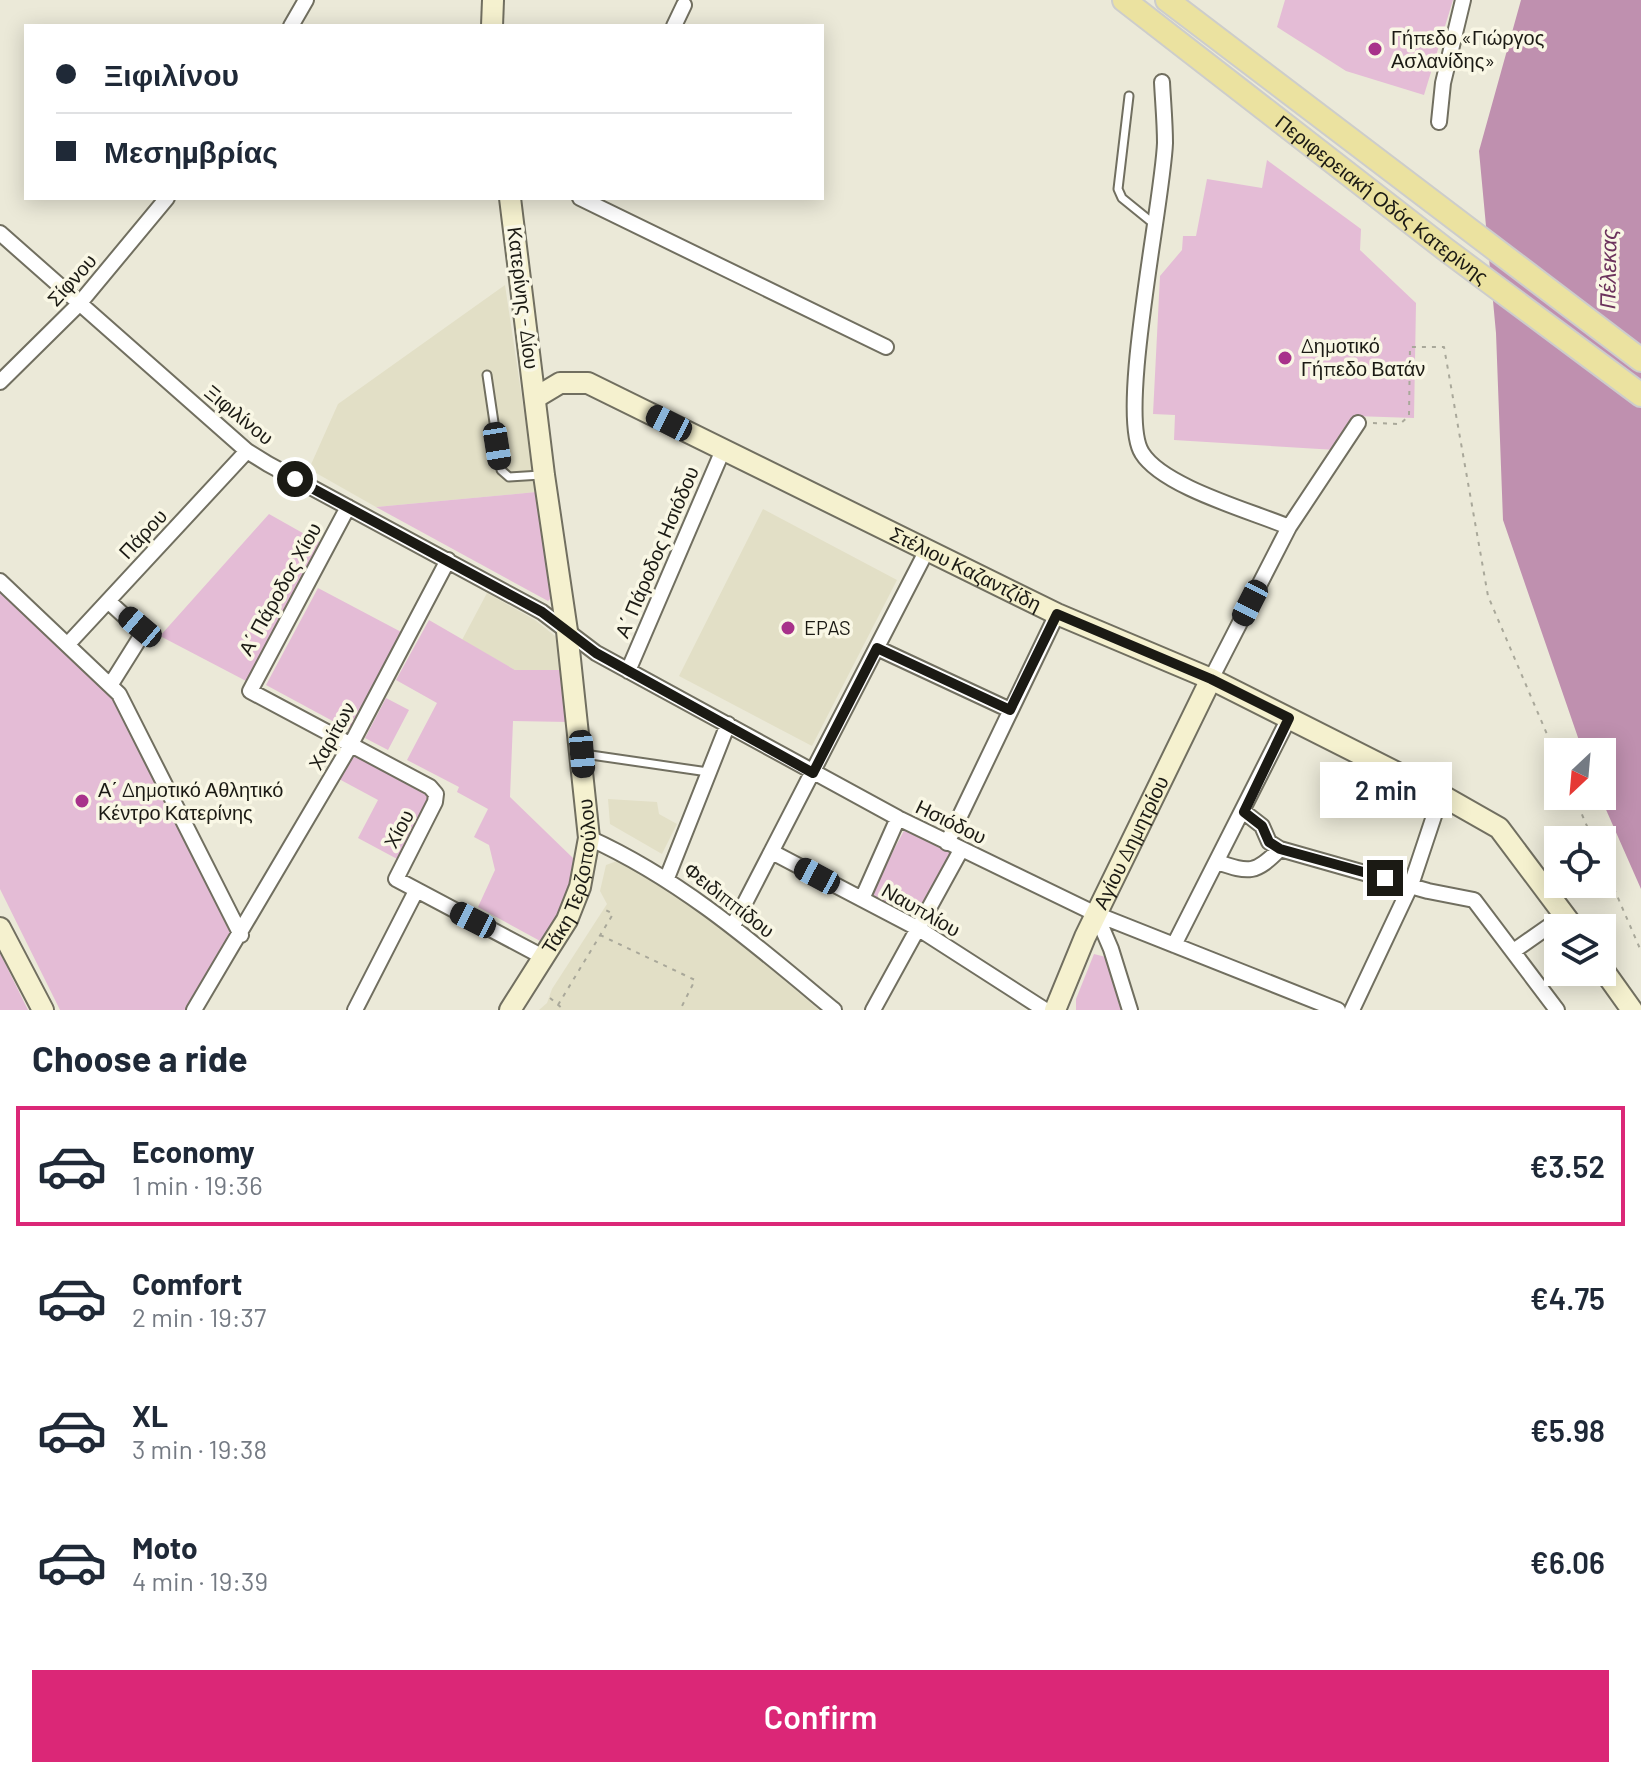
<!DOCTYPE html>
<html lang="en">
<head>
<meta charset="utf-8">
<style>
  :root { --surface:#fff; --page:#f6f6f7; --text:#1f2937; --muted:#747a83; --line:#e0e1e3; --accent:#db2777 }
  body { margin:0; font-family:Barlow,sans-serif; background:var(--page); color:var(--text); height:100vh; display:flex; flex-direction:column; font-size:30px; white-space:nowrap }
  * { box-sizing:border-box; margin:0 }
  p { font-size:26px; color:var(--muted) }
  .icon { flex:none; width:44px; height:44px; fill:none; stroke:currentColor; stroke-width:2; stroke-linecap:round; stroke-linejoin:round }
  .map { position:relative; height:1010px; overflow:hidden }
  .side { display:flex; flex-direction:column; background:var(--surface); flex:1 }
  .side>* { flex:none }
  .hud { position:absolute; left:24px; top:24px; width:800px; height:176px; border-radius:0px; box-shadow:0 4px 20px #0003; display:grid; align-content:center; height:176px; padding:0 32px; background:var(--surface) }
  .needle { width:52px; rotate:206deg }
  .controls { position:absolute; left:1544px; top:738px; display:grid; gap:16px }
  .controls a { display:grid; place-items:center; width:72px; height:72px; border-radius:0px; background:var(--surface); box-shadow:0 4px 20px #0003; font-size:40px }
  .end { position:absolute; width:36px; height:36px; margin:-18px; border:10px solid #1b1a14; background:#fff; box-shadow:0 0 0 4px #fff }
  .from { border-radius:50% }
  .bubble { position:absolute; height:56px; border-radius:0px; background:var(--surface); box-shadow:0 4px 20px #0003; font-size:26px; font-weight:600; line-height:56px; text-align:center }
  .car { position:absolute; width:24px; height:48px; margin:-24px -12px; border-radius:10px; box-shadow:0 0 6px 2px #0007; background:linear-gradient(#222 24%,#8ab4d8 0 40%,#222 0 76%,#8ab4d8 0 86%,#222 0) }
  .hud b { display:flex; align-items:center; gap:28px; height:76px; font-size:30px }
  .hud b+b { border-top:2px solid var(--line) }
  .hud i { width:20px; height:20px; background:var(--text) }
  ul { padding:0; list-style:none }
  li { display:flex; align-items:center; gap:24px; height:120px; margin:0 16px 12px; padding:0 16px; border:4px solid transparent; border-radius:0px }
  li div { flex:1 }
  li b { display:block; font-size:30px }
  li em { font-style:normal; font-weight:600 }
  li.selected { border-color:var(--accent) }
  li>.icon { width:72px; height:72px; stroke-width:1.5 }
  h2 { padding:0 32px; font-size:36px; line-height:96px }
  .action { display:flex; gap:16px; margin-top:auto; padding:16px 32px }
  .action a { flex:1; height:92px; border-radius:0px; background:var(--accent); color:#fff; font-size:32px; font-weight:600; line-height:92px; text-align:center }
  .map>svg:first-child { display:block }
  .built { fill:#e2dfc6 }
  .green { fill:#e4bcd6 }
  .water { fill:#bf90af }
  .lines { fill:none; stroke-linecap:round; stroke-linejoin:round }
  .lane-casing { stroke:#716f60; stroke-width:11 }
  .street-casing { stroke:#716f60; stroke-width:18 }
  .secondary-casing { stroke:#716f60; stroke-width:24 }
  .primary-casing { stroke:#cdcdcb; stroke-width:26 }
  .path { stroke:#a9a89a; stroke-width:2; stroke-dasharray:4 6; stroke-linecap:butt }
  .lane { stroke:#fff; stroke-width:7 }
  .street { stroke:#fff; stroke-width:14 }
  .secondary { stroke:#f5f1cf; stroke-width:20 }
  .primary { stroke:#ebe2a0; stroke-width:22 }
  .route { stroke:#1b1a14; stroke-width:10 }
  .poi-dot { fill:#a8328b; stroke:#f9f7e5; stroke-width:3 }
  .labels { text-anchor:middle; stroke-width:7; stroke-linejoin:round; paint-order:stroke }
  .poi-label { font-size:20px; fill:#1b1a14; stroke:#f9f7e5; text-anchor:start }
  .street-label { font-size:20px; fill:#1b1a14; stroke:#f9f7e5 }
  .water-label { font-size:22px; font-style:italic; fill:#6c325c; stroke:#f9f7e5 }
</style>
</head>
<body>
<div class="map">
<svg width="1641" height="1010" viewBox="0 0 1641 1010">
  <rect width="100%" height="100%" fill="#ebe9d8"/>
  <path class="built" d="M505,285L536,492L376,507L309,469L338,404Z
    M763,509L897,580L812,746L679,676Z
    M487,593L535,620L560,640L563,670H515L462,640Z
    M608,799L657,802L659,814L677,824L662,854L610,824Z
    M620,860L719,924L819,1010H539L547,1003L552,989L607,904L600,891L606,865Z"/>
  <path class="green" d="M1285,0H1453L1424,95L1346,71L1277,27Z
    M1267,160L1361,229L1360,250L1416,303L1414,418L1354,416L1353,426L1336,450L1174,440L1175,415L1153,414L1160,276L1182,250L1183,236H1196L1207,179L1262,188Z
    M536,492L553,596L548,601L376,507Z
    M269,514L324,545L248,682L160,636Z
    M0,587L110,689L233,939L224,944L186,1010H60L0,889Z
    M318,588L405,634L353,732L266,685Z
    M429,620L515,670H563L569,722L513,721L510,797L576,861L565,900L542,942L478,907L495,870L489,845L474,837L488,809L457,792L459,787L407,760L437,703L396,680Z
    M386,698L409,710L388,750L365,738Z
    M352,754L428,796L429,802L399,860L358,838L378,800L339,779Z
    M906,827L956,855L917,921L869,896Z
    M0,953L28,1010H0Z
    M1094,954L1106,957L1122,1010H1076V999Z"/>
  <path class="water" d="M1521,0H1641V889L1600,796L1602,752H1583L1503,520L1496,333L1479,151Z"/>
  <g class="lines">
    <g class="lane-casing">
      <path id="lane" d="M1129,96L1118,189L1122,198L1154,224
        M487,375L501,470L509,477L541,475
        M584,754L708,772"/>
    </g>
    <g class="street-casing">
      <path id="street" d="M291,26L306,0
        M674,26L684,5
        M1162,82C1163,102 1165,123 1165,143C1163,201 1117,415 1142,453C1163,487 1251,511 1289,527
        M1439,122L1443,83L1463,0
        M580,198L886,347
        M0,233L247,451L268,464L542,612L596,653L898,818L1096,914L1338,1010
        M0,382L79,304L167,198
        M348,507L250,691L430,787L436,794L435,802L396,879L545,958
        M0,581L119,694L241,935
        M108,601L143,633L111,684
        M68,644L247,451
        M877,648L1010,710
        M628,671L723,450
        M1211,679L1289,527L1358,423
        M1244,812L1262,826L1269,842L1280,849L1428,891L1474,900L1557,1010
        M589,838C682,880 756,945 834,1010
        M947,843L1057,614
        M772,852L919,929L1045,1010
        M1217,862C1250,873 1255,874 1280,849
        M667,878L728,724
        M862,899L898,818
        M1096,914L1111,949L1130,1010
        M733,926L927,550
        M1174,945L1289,718
        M1515,950L1565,915
        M194,1010L350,746L448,560
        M355,1010L416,891
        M873,1010L961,850
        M1352,1010L1411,885L1441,795"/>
    </g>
    <g class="secondary-casing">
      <g id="secondary">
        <path d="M492,26L493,0"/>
        <path id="s1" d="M535,398L560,383H588L1057,614L1211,679L1441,795L1499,828L1574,928"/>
        <path d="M0,928L43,1010"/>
        <path d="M1602,968L1632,1010"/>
        <path id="s2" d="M510,1010L567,920L580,887L589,838L567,631L544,475L510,198"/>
        <path id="s3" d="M1055,1010L1085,937L1211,679"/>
      </g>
    </g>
    <g class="primary-casing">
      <g id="primary">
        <path id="s4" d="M1124,0L1445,249L1641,395"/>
        <path d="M1167,0L1641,360"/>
      </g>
    </g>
    <path class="path" d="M1373,423L1400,424L1409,416L1410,347H1444L1488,596L1558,760
      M1574,796L1593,840
      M1602,861L1641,951
      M600,935L695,980L680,1010
      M550,998L564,1010
      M558,1005L613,914L604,909"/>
    <use href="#lane" class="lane"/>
    <use href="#street" class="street"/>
    <use href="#secondary" class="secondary"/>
    <use href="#primary" class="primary"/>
  </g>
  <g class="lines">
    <path class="route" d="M295,479L542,612L596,653L813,773L877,648L1010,710L1057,614L1211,679L1289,718L1244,812L1262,826L1269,842L1280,849L1385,878"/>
  </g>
  <g class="poi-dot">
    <circle cx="1375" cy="49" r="8"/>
    <circle cx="1285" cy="358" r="8"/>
    <circle cx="788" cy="628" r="8"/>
    <circle cx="82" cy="801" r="8"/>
  </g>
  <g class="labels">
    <g class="poi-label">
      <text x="1391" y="45">Γήπεδο «Γιώργος<tspan x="1391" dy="23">Ασλανίδης»</tspan></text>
      <text x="1301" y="353">Δημοτικό<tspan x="1301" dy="23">Γήπεδο Βατάν</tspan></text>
      <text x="804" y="635">EPAS</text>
      <text x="98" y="797">Α΄ Δημοτικό Αθλητικό<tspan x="98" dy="23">Κέντρο Κατερίνης</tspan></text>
    </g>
    <g class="street-label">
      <text dy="7" stroke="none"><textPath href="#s4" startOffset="326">Περιφερειακή Οδός Κατερίνης</textPath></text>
      <text transform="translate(72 280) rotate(-48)" y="7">Σίφνου</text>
      <text transform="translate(523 298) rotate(83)" y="7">Κατερίνης - Δίου</text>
      <text transform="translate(239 415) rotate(39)" y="7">Ξιφιλίνου</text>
      <text transform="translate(143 534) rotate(-47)" y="7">Πάρου</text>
      <text transform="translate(657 552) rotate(-67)" y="7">Α΄ Πάροδος Ησιόδου</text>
      <text dy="7" stroke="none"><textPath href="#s1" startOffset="478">Στέλιου Καζαντζίδη</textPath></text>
      <text transform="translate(280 589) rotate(-61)" y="7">Α΄ Πάροδος Χίου</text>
      <text transform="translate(332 736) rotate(-61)" y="7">Χαρίτων</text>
      <text transform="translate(951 822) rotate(26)" y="7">Ησιόδου</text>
      <text transform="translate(399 829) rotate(-62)" y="7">Χίου</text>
      <text dy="7" stroke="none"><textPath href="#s3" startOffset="184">Αγίου Δημητρίου</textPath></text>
      <text dy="7" stroke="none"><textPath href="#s2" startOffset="150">Τάκη Τερζοπούλου</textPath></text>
      <text transform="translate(729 900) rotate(38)" y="7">Φειδιππίδου</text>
      <text transform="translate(921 910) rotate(30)" y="7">Ναυπλίου</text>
    </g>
    <g class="water-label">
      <text transform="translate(1608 269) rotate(-89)" y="8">Πέλεκας</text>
    </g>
  </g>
</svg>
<div class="controls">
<a><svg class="needle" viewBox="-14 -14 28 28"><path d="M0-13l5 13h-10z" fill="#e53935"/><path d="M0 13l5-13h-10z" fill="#747a83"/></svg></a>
<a><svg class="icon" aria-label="locate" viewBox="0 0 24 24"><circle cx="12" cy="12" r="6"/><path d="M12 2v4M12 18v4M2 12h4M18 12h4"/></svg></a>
<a><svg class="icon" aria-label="layers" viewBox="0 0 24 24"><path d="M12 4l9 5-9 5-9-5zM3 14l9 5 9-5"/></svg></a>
</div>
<i class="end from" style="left:295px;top:479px"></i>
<i class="end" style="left:1385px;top:878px"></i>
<div class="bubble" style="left:1320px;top:762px;width:132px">2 min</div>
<i class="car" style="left:669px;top:423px;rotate:297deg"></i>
<i class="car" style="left:497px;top:446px;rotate:171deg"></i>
<i class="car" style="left:1250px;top:603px;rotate:207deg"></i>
<i class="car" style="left:140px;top:627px;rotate:310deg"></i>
<i class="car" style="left:582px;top:754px;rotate:175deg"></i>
<i class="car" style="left:817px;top:876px;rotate:298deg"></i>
<i class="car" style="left:473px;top:920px;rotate:297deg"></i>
<div class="hud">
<b><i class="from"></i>Ξιφιλίνου</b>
<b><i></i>Μεσημβρίας</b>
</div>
</div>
<section class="side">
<h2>Choose a ride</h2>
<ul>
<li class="selected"><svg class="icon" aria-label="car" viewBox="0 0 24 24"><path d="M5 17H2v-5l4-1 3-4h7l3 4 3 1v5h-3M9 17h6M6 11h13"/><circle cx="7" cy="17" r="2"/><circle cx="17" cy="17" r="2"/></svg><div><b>Economy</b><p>1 min · 19:36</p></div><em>€3.52</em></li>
<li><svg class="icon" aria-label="car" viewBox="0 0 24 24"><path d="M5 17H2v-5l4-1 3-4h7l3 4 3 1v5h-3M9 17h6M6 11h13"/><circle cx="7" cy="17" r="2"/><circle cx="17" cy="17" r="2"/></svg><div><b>Comfort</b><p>2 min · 19:37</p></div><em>€4.75</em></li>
<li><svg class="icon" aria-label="car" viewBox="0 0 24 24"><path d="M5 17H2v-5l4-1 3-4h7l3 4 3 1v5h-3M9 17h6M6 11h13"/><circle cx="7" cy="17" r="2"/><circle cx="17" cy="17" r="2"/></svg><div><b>XL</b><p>3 min · 19:38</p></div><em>€5.98</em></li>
<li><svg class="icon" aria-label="car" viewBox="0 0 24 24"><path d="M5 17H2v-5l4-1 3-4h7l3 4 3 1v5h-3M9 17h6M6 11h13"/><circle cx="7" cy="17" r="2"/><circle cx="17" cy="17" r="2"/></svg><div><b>Moto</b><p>4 min · 19:39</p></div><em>€6.06</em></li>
</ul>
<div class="action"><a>Confirm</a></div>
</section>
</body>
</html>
